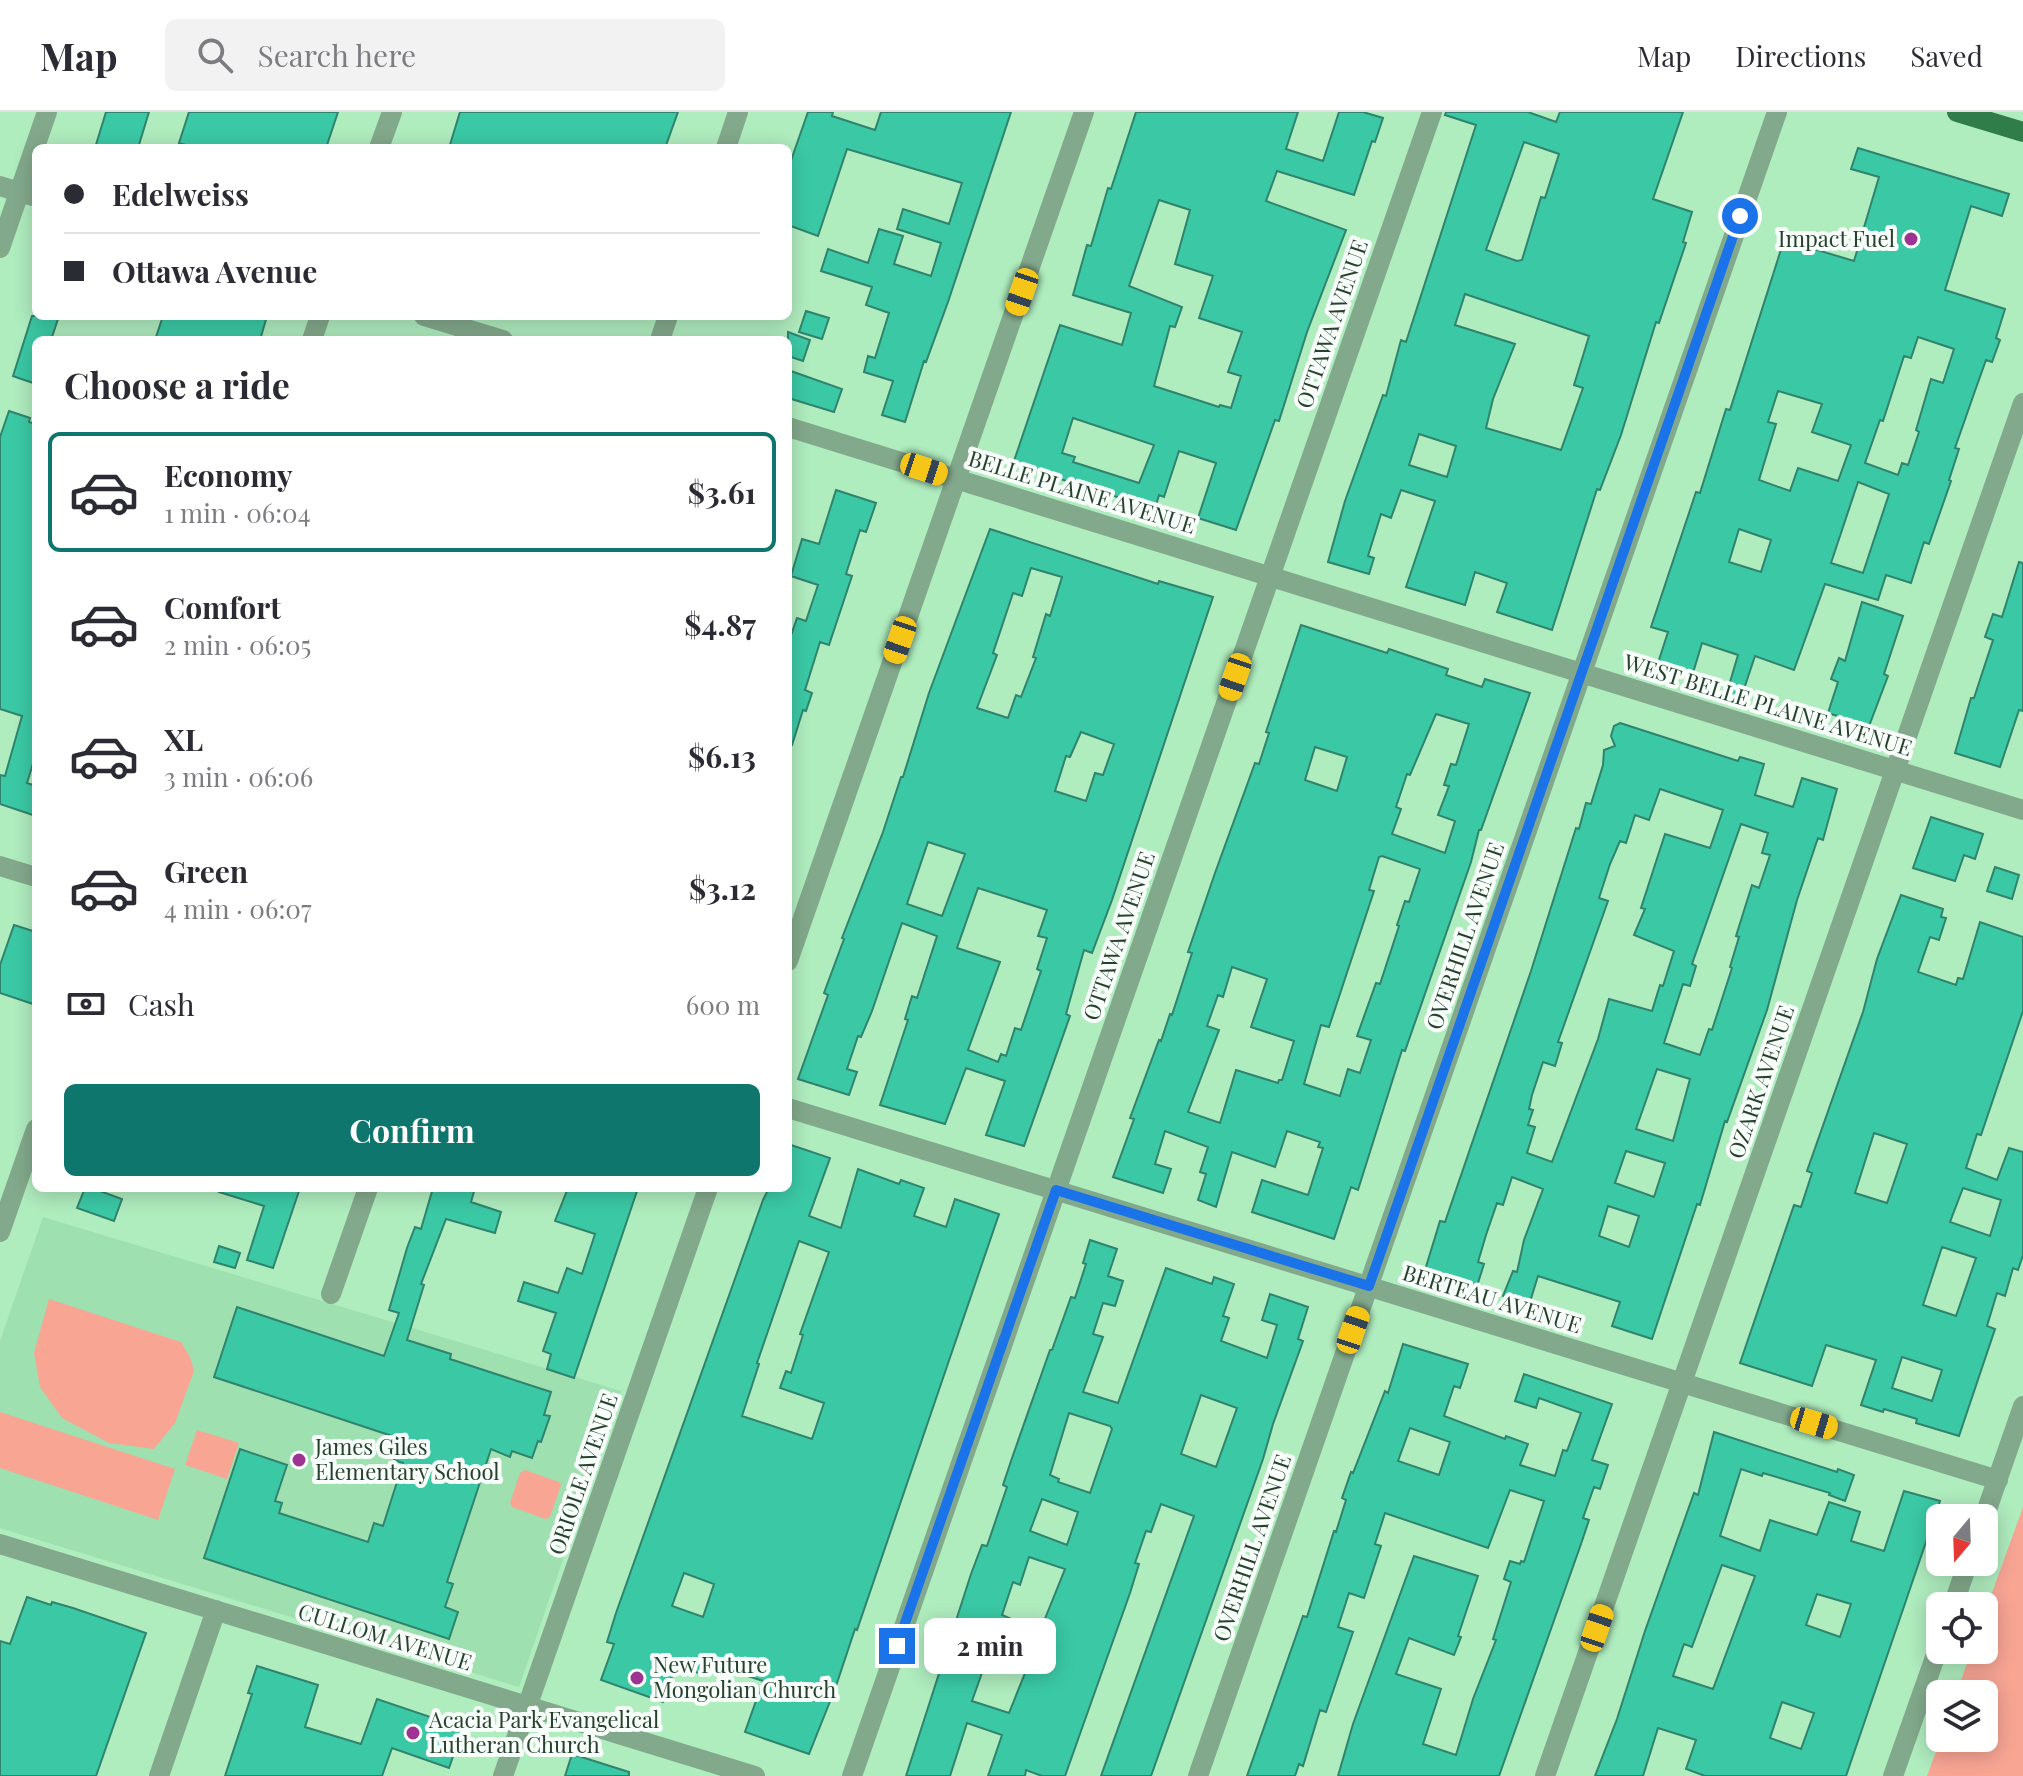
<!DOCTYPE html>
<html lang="en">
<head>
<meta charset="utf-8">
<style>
  :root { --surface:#fff; --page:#f2f2f3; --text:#2b2b33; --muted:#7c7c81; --line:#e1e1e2; --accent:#0f766e }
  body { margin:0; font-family:"Playfair Display",serif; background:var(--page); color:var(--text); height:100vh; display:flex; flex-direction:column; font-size:30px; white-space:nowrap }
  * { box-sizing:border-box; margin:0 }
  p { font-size:26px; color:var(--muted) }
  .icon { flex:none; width:44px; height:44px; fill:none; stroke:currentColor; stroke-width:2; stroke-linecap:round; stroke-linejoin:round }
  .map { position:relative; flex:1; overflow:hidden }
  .panel { position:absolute; left:32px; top:224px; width:760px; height:856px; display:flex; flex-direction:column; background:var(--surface); border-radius:12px; box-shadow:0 4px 20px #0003 }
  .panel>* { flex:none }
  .hud { position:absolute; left:32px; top:32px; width:760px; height:176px; border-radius:12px; box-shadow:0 4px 20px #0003; display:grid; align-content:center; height:176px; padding:0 32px; background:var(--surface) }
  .needle { width:52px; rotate:199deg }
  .fabs { position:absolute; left:1926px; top:1392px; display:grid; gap:16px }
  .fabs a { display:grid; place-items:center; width:72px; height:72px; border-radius:12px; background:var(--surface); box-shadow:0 4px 20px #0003; font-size:40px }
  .end { position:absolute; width:36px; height:36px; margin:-18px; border:10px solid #1a73e8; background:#fff; box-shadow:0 0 0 4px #fff }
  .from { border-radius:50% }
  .bubble { position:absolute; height:56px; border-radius:12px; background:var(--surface); box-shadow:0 4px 20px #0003; font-size:26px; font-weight:700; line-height:56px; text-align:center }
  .car { position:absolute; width:24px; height:48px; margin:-24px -12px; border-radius:10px; box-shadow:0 0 6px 2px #0007; background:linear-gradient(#f5c518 24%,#345 0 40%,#f5c518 0 76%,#345 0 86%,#f5c518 0) }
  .hud b { display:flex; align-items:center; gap:28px; height:76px; font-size:30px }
  .hud b+b { border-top:2px solid var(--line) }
  .hud i { width:20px; height:20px; background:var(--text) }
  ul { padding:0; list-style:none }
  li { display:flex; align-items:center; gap:24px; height:120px; margin:0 16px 12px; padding:0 16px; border:4px solid transparent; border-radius:12px }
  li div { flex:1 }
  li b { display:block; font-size:30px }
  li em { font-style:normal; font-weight:700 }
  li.active { border-color:var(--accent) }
  li>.icon { width:72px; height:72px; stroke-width:1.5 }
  h2 { padding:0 32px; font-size:36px; line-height:96px }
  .pay { display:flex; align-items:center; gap:20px; height:88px; padding:0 32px; font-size:30px }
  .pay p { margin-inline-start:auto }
  .cta { display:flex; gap:16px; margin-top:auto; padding:16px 32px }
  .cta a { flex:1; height:92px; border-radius:12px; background:var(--accent); color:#fff; font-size:32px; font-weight:700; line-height:92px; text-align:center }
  header { display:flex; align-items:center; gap:48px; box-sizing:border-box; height:112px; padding:0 40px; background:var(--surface); border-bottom:2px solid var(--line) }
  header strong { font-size:38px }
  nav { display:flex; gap:44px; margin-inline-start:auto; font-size:28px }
  .search { width:560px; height:72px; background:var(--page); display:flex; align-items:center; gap:20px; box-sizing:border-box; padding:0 28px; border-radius:12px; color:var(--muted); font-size:30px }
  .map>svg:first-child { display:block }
  .built { fill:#9ee0af }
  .green { fill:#f8a594 }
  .building { fill:#3bc9a5; stroke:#30846d; stroke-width:2; fill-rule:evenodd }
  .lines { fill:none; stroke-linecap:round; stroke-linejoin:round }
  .minor { stroke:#83a98c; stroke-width:20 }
  .primary { stroke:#307d4a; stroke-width:20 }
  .route { stroke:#1a73e8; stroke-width:10 }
  .poi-dot { fill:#9e3394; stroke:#f8fef9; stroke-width:3 }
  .labels { text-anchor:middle; stroke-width:8; stroke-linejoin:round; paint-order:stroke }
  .poi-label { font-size:22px; fill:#28412f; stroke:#f8fef9; text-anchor:start }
  .street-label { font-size:22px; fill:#28412f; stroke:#f8fef9 }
</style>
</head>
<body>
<header>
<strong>Map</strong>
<div class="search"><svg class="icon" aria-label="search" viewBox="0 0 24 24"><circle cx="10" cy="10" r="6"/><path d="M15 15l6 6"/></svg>Search here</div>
<nav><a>Map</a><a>Directions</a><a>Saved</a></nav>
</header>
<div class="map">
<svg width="2023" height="1664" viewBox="0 0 2023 1664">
  <rect width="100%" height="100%" fill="#afecbe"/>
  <path class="built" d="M43,1105L621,1279L519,1575L0,1416V1229Z"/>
  <path class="green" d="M49,1187L181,1230L190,1245L194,1259L175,1311L154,1337L109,1331L62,1306L40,1275L34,1241Z
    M0,1300L175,1357L158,1408L0,1356Z
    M197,1318L239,1331L227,1367L185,1353Z
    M525,1358L559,1370L561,1373L550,1405L545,1407L512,1395L510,1391L520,1361Z
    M2023,1395V1664H1927L1941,1626H1984V1582H1956L1972,1538H1984V1503Z"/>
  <path class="building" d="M106,0H149L138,36H95Z
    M189,0H338L326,36H196L179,31Z
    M460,0H678L665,36H449Z
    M808,0H833L832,4L875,18L881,0H1011L948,190L926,250L924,249L905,310L882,303L893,269L864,260L868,244L875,246L889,201L866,193L872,175L821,159L828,137L868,151L879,117L903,124L894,152L931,164L941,131L897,117L903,97L949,112L962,71L847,37L818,124L788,113V57Z
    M1136,0H1298L1286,37L1323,49L1339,0H1363L1383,6L1375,30L1372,29L1354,83L1277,59L1266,89L1346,118L1307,220L1279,309L1275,308L1236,418L1198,406L1216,351L1179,339L1164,385L1159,383L1155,397L1013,352L1060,213L1122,233L1131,201L1073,183L1087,133L1091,134L1108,76L1111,77ZM1159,88L1190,98L1175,152L1213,164L1199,206L1242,220L1228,260L1241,264L1231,296L1220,293L1219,295L1154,274L1170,214L1175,215L1182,195L1129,174ZM1073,306L1154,333L1139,371L1073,350L1075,345L1062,341Z
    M1446,0H1528L1556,10L1560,0H1683L1653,87L1692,100L1683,130L1686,131L1659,211L1656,210L1621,323L1600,378L1597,377L1552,518L1497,500L1507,471L1475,460L1465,493L1406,475L1435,389L1401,378L1391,406L1381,402L1368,444L1374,446L1369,462L1328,450L1345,389L1383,283L1386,284L1401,228L1406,230L1476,13L1445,3ZM1524,30L1559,42L1545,86L1541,85L1522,148L1517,149L1486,138ZM1465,182L1589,224L1574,273L1583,276L1561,338L1486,316L1493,287L1515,232L1455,213ZM1419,322L1456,334L1447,365L1409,353Z
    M1858,36L2009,82L2002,104L1971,94L1945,178L2005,197L1996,226L2000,228L1992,250L1986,248L1976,276L1955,336L1959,337L1949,368L1951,369L1929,432L1924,430L1911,471L1886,463L1878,488L1825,472L1794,558L1755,544L1739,592L1725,587L1738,543L1702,531L1693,561L1658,551L1668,520L1651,515L1696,380L1700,381L1726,297L1730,298L1784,128L1854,149L1879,65L1851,57ZM1918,225L1954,237L1943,271L1931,267L1916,318L1919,320L1908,353L1902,351L1898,363L1865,351L1880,308L1883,309L1904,244L1911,246ZM1778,279L1822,292L1812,320L1851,333L1838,369L1798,356L1790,379L1759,368L1776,312L1768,310ZM1858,370L1889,382L1863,461L1831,451ZM1739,417L1771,428L1761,460L1729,450Z
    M806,199L829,206L822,227L799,220Z
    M32,204H59L51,228H36V272L13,264Z
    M163,204H267L260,228H155Z
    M788,220L810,228L803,249L788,244Z
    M788,258L842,277L834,300L788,286Z
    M9,299L30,306L29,310L36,312V642L27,671L36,674V704L0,692V663L5,664L22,604L0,597V325Z
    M836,378L876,391L866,420L860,418L846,462L852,464L829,533L820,530L805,578L812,581L806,599L803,598L792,633L788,632V532L797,506L806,509L818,473L791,464L802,427L819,432Z
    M990,417L1158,472L1159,469L1213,485L1112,788L1092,841L1084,838L1066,902L1070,904L1024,1034L986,1023L1005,969L966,956L945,1012L880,993L908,908L905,907L912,884L917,886L937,824L902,811L872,899L861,925L858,924L847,957L857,960L849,983L798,967L828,883L824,881L844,827L842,826L883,720L901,665H903L929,581ZM1031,456L1062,465L1050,504L1046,502L1033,545L1036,546L1021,585L1016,583L1008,606L977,596L997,543L993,541L1013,481L1022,484ZM1081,620L1114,632L1103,663L1095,661L1086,689L1055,679L1066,644L1070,645ZM928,730L965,742L942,804L907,792ZM978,776L1047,798L1038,824L1047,826L1037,857L1041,859L1021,918L1015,916L1006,944L1001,942L998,950L968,938L1000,850L957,836Z
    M2019,450L2023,451V599L2019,598L2000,655L1955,641L1971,586H1974L1993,528L1985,525L1993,502L2002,505Z
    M1862,490L1903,504L1884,562L1888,564L1869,614L1828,601L1838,570L1831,567L1839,546L1845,549Z
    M1301,513L1387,541L1389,537L1448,557L1446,563L1482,575L1485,567L1530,581L1481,718H1479L1471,750L1405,939L1402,938L1358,1078L1351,1075L1334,1127L1252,1100L1262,1068L1308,1083L1323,1036L1318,1035L1320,1030L1287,1019L1275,1055L1232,1040L1216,1095L1198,1088L1206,1062L1200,1060L1208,1035L1165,1019L1155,1052L1171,1057L1163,1081L1113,1065L1134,1007L1130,1006L1159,928L1161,929L1170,902L1172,903L1192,841L1188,840L1215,761L1255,651L1259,652L1269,621L1266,620ZM1436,602L1469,612L1456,653L1451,652L1444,673L1449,674L1438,703L1455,709L1445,741L1392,722L1401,697L1396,695L1407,662L1410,663ZM1315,635L1347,645L1337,679L1305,668ZM1382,744L1420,757L1409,790L1405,789L1397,813L1399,814L1380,872L1376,871L1357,924L1371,928L1360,961L1348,957L1340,984L1304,972L1321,913L1329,915L1374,779L1369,778L1379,745ZM1232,855L1267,867L1251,915L1294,929L1282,968H1279L1278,971L1236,958L1220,1011L1188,1000L1219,918L1207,914L1218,883L1223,885Z
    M1620,611L1738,649L1740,645L1764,652L1755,683L1793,695L1802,666L1837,677L1823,728L1818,726L1797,788L1767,898L1727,1010L1725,1009L1700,1093L1697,1092L1652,1227L1612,1214L1620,1190L1538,1164L1529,1193L1503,1184L1513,1159L1517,1160L1524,1128L1543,1077L1512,1065L1503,1093L1497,1091L1486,1123L1478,1150L1484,1152L1477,1174L1425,1158L1440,1109L1445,1110L1531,859L1576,716L1579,717L1586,691L1591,692L1603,653L1604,638L1615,634L1611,624L1614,614ZM1660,677L1723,698L1710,736L1665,722L1641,796L1645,797L1634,823L1674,839L1663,874L1660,873L1652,899L1609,887L1598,927L1552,1050L1527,1041L1535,1015L1528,1013L1533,998L1529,997L1532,983L1543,950L1555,954L1562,931L1558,930L1608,789L1599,786L1610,752L1620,729L1626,731L1635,703L1649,708ZM1741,712L1768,721L1762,741L1770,743L1759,776L1752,773L1736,824L1739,825L1730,855L1732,856L1712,918L1709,917L1700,943L1664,931L1683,872L1690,874L1696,854L1692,852ZM1657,957L1690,967L1673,1029L1636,1017ZM1626,1039L1665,1051L1654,1085L1615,1071ZM1608,1094L1639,1104L1629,1135L1599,1124Z
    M1931,705L1983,722L1975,747L1964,743L1955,769L1913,756Z
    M1995,755L2019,763L2012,787L1987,779Z
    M1901,783L1943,797L1941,805L1946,806L1939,828L1930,825L1918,860L1956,873L1958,866L1963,867L1980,810L2023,825V899L1981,1023L1977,1022L1966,1056L1997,1068L2009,1036L2023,1040V1143L2018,1158L2013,1156L2005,1184L1997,1181L1987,1214L1995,1217L1959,1324L1916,1311L1917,1307L1884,1297L1883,1300L1861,1293L1876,1248L1826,1233L1812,1274L1740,1251L1794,1093L1801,1095L1812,1061L1807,1059L1863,900L1877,847ZM1874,1021L1907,1032L1887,1091L1855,1081ZM1963,1076L2001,1088L1990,1124L1950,1110ZM1942,1135L1976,1146L1956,1204L1923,1193ZM1902,1245L1942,1258L1932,1289L1892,1276Z
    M14,813L36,820V893L0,881V853Z
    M788,1032L830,1046L809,1104L841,1116L858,1057L899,1072L901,1068L924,1076L914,1104L946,1115L955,1087L999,1102L857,1518L855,1517L835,1577L809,1642L745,1620L763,1569L709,1551L705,1563L676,1554L663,1590L601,1568L614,1532L607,1530L616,1501L763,1088L769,1076H788ZM799,1129L829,1140L800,1222L803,1223L791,1261L786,1259L780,1276L824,1291L812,1327L742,1304L759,1252L757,1251ZM684,1461L714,1472L703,1505L672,1494Z
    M85,1076H92L122,1087L114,1109L77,1096Z
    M220,1076H300L273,1156L247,1148L264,1094L219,1080Z
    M433,1076H475L471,1090L501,1100L495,1121L446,1107L421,1172L424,1173L407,1228L451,1242L450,1247L551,1280L544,1303L550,1304L541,1330L538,1329L532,1346L512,1339L510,1345L491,1337L447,1470L453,1472L445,1495L458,1500L449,1527L204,1446L240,1337L287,1353L275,1389L282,1391L279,1401L368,1430L374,1411L383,1414L403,1351L394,1348L401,1327L214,1265L237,1195L384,1244L399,1201L389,1198L407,1136L415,1115L421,1117Z
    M568,1076H638L574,1266L547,1257L551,1242L543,1239L556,1201L518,1189L524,1170L558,1181L567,1156L582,1162L595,1122L555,1109Z
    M1090,1128L1117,1137L1108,1164L1123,1169L1115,1194L1103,1191L1093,1222L1103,1225L1083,1280L1118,1291L1166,1156L1212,1172L1214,1165L1234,1172L1223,1204L1229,1206L1221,1229L1267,1246L1277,1213L1262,1208L1270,1182L1308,1195L1298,1227L1303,1229L1273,1312L1263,1347L1151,1664H1101L1194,1404L1161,1392L1151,1420L1146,1419L1135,1451L1139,1452L1130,1481L1065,1664H1042L1026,1658L1025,1664H988L1002,1623L967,1611L950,1664H906L971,1462L982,1433L987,1434L1007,1375L1003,1373L1012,1346L1050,1238H1052L1071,1185L1075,1186L1086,1152L1083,1151ZM1201,1283L1237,1296L1216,1355L1181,1342ZM1069,1301L1110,1314L1112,1317L1090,1381L1058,1370L1059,1367L1050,1363ZM1042,1387L1078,1400L1067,1433L1030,1419ZM1029,1445L1065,1457L1040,1519L1002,1503L1013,1470L1020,1473ZM994,1527L1033,1541L1009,1601L972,1589Z
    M219,1134L240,1141L235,1156L214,1150Z
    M1403,1232L1468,1252L1460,1276L1454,1274L1444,1304L1505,1327L1506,1324L1528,1332L1520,1353L1555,1364L1563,1338L1567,1339L1581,1301L1539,1286L1536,1296L1515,1289L1524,1262L1612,1292L1592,1348L1608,1353L1600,1377L1594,1375L1583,1406L1589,1408L1581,1432L1511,1630L1499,1664H1338L1353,1612L1414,1444L1478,1464L1458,1524L1461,1525L1454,1543L1409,1526L1396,1562L1441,1577L1423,1632L1456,1643L1473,1587L1496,1528L1493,1527L1511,1470L1504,1467L1510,1449L1520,1452L1521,1449L1524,1450L1544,1389L1510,1378L1488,1436L1385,1401L1375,1432L1381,1434L1364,1486L1349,1481L1338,1515L1353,1520L1326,1600L1320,1598L1303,1654L1299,1652L1295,1664H1247L1303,1504L1307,1505L1334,1419L1336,1420L1346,1388L1342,1386L1351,1360L1353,1361L1385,1279L1388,1281ZM1410,1316L1450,1330L1439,1363L1398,1349Z
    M1714,1320L1837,1360L1838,1357L1854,1363L1845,1389L1829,1383L1830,1381L1763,1361L1762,1364L1741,1357L1720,1424L1760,1439L1770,1408L1817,1423L1829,1390L1860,1400L1851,1429L1884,1439L1904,1379L1940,1389L1846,1664H1705L1686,1657L1696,1628L1658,1616L1643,1664H1595L1617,1607L1645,1519L1694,1381L1698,1383ZM1722,1453L1755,1464L1713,1577L1673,1564L1684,1532L1692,1535ZM1817,1482L1851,1492L1840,1525L1806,1513ZM1782,1590L1814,1601L1801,1637L1770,1626Z
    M27,1485L51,1493L52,1490L73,1496L146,1521L96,1664H0V1529L10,1532Z
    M257,1554L318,1573L305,1615L361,1632L377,1587L463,1616L449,1656L392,1636L382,1664H225L252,1582L248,1581Z
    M572,1642L629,1660V1664H565Z"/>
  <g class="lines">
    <path class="minor" d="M379,36L392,0
      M726,36L738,0
      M0,74L36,85
      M0,136L47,0
      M424,204L503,228
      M312,228L320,204
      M660,228L668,204
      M788,315L2023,698
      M0,754L36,765
      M788,849L1084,0
      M788,996L1998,1368
      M0,1120L36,1017
      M331,1182L368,1076
      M1984,1406L2023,1294
      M0,1432L755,1664
      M1953,1494L1968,1450
      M159,1664L216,1498
      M503,1664L708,1076
      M852,1664L1432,0
      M1198,1664L1777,0
      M1545,1664L2023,291
      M1893,1664L1940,1531"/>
    <path class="primary" d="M1957,0L2023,20"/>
  </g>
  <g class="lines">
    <path class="route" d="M897,1534L1056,1078L1369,1174L1740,104"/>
  </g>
  <g class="poi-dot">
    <circle cx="1911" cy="127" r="8"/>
    <circle cx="299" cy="1348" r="8"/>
    <circle cx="637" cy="1566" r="8"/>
    <circle cx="413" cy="1621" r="8"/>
  </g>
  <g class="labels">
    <g class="poi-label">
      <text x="1895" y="135" text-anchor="end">Impact Fuel</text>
      <text x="315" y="1343">James Giles<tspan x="315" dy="25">Elementary School</tspan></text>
      <text x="653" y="1561">New Future<tspan x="653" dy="25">Mongolian Church</tspan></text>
      <text x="429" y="1616">Acacia Park Evangelical<tspan x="429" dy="25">Lutheran Church</tspan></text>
    </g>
    <g class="street-label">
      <text transform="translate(1332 212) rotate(-71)" y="8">OTTAWA AVENUE</text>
      <text transform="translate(1082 380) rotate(17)" y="8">BELLE PLAINE AVENUE</text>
      <text transform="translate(1768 593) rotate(17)" y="8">WEST BELLE PLAINE AVENUE</text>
      <text transform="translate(1119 824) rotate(-71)" y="8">OTTAWA AVENUE</text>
      <text transform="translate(1465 824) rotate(-71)" y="8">OVERHILL AVENUE</text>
      <text transform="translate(1761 970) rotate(-71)" y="8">OZARK AVENUE</text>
      <text transform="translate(1492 1187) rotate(17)" y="8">BERTEAU AVENUE</text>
      <text transform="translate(583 1362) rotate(-71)" y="8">ORIOLE AVENUE</text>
      <text transform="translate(1252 1436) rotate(-71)" y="8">OVERHILL AVENUE</text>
      <text transform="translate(385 1525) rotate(17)" y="8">CULLOM AVENUE</text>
    </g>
  </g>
</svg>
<div class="fabs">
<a><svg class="needle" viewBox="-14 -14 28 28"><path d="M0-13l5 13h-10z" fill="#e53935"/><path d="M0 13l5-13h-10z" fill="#7c7c81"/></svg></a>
<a><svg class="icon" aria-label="locate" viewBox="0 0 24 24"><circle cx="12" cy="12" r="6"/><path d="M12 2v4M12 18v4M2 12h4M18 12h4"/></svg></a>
<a><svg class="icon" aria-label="layers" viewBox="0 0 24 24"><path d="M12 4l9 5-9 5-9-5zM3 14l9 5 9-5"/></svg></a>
</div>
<i class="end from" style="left:1740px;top:104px"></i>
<i class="end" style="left:897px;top:1534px"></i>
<div class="bubble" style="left:924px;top:1506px;width:132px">2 min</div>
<i class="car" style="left:1022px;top:180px;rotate:199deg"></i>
<i class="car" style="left:924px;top:357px;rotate:108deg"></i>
<i class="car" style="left:900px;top:528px;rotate:199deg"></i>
<i class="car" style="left:1235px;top:565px;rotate:199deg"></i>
<i class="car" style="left:1353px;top:1218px;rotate:19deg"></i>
<i class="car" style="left:1814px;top:1311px;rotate:107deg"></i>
<i class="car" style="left:1597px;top:1516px;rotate:19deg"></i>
<div class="hud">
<b><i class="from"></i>Edelweiss</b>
<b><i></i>Ottawa Avenue</b>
</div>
<section class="panel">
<h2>Choose a ride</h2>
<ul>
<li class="active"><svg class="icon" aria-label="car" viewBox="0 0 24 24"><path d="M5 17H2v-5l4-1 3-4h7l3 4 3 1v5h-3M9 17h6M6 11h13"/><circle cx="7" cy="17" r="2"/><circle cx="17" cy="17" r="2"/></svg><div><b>Economy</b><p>1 min · 06:04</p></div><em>$3.61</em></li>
<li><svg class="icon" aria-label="car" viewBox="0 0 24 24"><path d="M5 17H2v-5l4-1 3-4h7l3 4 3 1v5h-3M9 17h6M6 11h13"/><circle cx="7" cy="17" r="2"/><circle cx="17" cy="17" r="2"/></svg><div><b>Comfort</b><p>2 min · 06:05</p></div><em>$4.87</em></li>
<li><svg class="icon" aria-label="car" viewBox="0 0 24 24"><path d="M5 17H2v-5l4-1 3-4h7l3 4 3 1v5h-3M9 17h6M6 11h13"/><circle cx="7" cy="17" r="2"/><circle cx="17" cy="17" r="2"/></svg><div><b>XL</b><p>3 min · 06:06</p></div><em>$6.13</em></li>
<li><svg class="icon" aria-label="car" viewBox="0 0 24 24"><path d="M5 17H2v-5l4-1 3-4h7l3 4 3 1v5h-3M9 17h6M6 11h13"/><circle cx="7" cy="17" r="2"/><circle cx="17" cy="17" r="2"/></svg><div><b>Green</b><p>4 min · 06:07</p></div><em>$3.12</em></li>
</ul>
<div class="pay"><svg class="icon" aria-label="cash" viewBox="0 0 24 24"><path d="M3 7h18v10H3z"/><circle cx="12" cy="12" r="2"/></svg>Cash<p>600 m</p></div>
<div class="cta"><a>Confirm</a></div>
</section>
</div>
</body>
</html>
